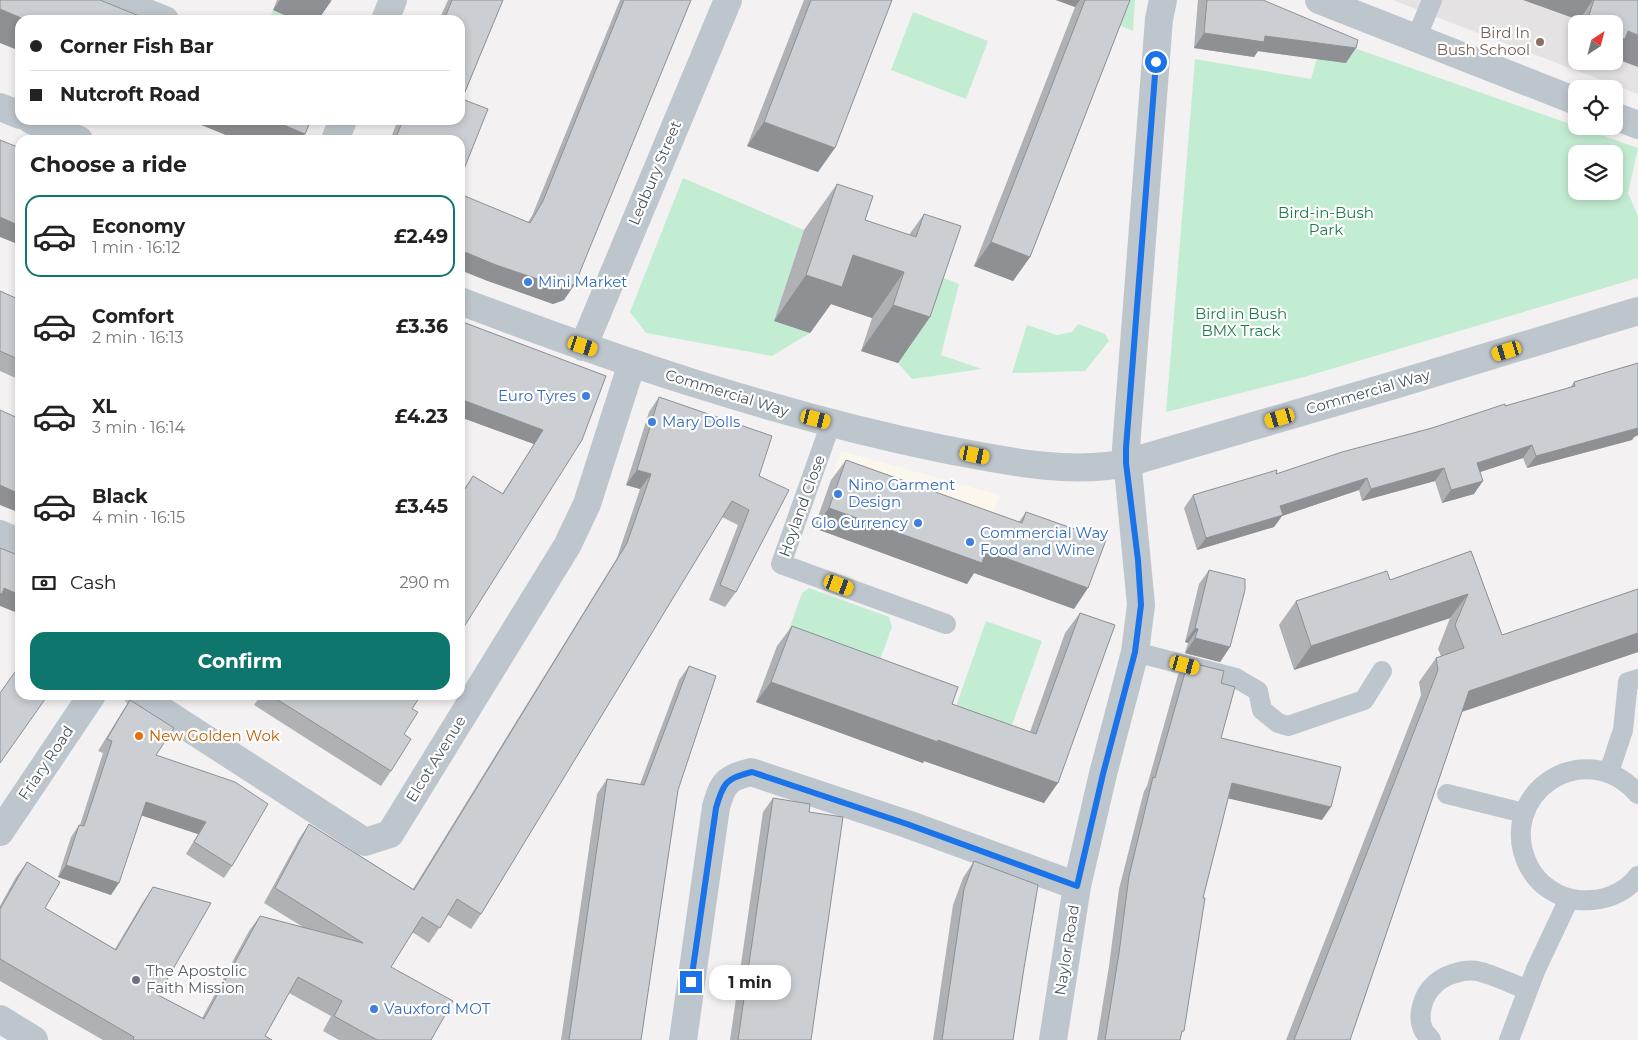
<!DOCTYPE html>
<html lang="en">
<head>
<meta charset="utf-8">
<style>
  :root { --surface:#fff; --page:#f6f6f6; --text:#222; --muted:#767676; --line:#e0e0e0; --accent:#0f766e }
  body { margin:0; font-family:Montserrat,sans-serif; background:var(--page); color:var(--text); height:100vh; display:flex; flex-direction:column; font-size:19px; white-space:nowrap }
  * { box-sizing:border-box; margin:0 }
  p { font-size:16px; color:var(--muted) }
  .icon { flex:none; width:28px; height:28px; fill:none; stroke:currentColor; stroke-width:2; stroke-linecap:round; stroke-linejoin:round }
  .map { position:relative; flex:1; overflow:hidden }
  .side { position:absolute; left:15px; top:135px; width:450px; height:565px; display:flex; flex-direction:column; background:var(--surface); border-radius:15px; box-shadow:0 2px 8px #0003 }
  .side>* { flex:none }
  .banner { position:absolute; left:15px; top:15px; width:450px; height:110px; border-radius:15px; box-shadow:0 2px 8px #0003; display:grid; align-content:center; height:110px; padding:0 15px; background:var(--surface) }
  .needle { width:32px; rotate:36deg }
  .controls { position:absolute; left:1568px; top:15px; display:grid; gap:10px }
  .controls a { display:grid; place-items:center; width:55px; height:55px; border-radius:10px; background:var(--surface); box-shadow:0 2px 8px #0003; font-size:25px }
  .end { position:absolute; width:22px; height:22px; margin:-11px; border:6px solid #1a73e8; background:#fff; box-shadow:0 0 0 2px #fff }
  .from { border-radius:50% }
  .bubble { position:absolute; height:35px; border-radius:15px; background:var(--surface); box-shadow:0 2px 8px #0003; font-size:16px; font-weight:700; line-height:35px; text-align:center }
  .car { position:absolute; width:15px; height:30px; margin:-15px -8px; border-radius:6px; box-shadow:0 0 4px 1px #0007; background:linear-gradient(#f5c518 24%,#345 0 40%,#f5c518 0 76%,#345 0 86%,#f5c518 0) }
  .banner b { display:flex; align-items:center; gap:18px; height:48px; font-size:19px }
  .banner b+b { border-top:1px solid var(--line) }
  .banner i { width:12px; height:12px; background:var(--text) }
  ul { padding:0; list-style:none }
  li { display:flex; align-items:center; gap:15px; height:82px; margin:0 10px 8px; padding:0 5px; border:2px solid transparent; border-radius:15px }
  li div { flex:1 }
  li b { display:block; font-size:19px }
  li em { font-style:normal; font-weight:700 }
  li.selected { border-color:var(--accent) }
  li>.icon { width:45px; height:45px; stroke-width:1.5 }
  h2 { padding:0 15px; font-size:22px; line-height:60px }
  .pay { display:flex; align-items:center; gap:12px; height:55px; padding:0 15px; font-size:19px }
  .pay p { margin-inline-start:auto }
  .primary-button { display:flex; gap:10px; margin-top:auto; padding:10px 15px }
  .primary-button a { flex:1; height:58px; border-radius:15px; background:var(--accent); color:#fff; font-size:20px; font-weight:700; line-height:58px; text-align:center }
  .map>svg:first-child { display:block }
  .commercial { fill:#fcf7ed }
  .education { fill:#e4e2e3; fill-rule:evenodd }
  .green { fill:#c3edd2; fill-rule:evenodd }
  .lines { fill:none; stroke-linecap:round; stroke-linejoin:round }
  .service { stroke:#bec6cd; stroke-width:20 }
  .pedestrian { stroke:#bec6cd; stroke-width:28 }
  .minor { stroke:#bec6cd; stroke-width:28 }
  .tertiary { stroke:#bec6cd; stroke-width:28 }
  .wall { fill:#afb1b5 }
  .shaded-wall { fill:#8e9094 }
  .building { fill:#cbced3; stroke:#8e9094 }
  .route { stroke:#1a73e8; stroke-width:6 }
  .education-dot { fill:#8d6e63; stroke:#fff; stroke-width:2 }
  .shop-dot { fill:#3f7fe0; stroke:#fff; stroke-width:2 }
  .food-dot { fill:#e8710a; stroke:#fff; stroke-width:2 }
  .worship-dot { fill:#6b7280; stroke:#fff; stroke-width:2 }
  .labels { text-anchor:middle; stroke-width:4.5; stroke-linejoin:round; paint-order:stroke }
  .education-label { font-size:15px; fill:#785e54; stroke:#fff; text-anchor:end }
  .street-label { font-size:15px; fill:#4a555e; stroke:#fff }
  .park-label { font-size:15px; fill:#1d7d49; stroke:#fff }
  .shop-label { font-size:15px; fill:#366cbe; stroke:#fff; text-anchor:start }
  .food-label { font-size:15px; fill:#c56008; stroke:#fff; text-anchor:start }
  .worship-label { font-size:15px; fill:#5b616d; stroke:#fff; text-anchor:start }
</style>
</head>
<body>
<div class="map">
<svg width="1638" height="1040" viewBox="0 0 1638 1040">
  <rect width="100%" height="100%" fill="#f3f1f1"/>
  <path class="commercial" d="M841,451L1000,495L985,536L831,480Z"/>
  <path class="education" d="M1393,0H1638V94L1426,13ZM1576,24H1614V61H1576Z"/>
  <path class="green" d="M1097,0H1135L1133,31L1091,14Z
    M273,10L296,20H269Z
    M913,12L988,41L966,99L891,70Z
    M1323,37L1638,148L1628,193L1638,216V278L1304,377L1166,412L1195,59L1311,79ZM1576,154H1614V191H1576Z
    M683,178L804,230L774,321L810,333L772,356L646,333L630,312Z
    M929,272L959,284L941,355L982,369L912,379L898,363Z
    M1078,324L1105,334L1109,341L1085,371L1012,373L1027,325L1057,335L1072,332Z
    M809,588L889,617L892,627L877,668L787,635L802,593Z
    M986,621L1042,641L1009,733L954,712Z"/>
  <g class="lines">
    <path class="service" d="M1416,39L1432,0
      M831,423L781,564L946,624
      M1135,652L1236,678L1258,691L1262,710L1278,723L1288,726L1364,700L1382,671
      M1609,772L1623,730L1628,682L1638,679
      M1447,794L1524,813
      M1638,794C1584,733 1493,795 1529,867C1539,885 1558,898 1578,900C1601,902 1624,895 1638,876
      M1431,1040C1429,1037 1426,1034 1424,1031C1416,1017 1423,995 1434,985C1443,975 1464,969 1477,971C1492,974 1514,985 1528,990
      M1509,1040L1536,969L1569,899"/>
    <path class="pedestrian" d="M1319,0L1576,101
      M1614,116L1638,125"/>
    <path class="minor" d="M115,0L165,20
      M385,20L393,0
      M335,140L343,120
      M583,347L728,0
      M0,534L20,543
      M138,695L365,842L390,834L567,546L587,504L632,363
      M0,832L92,695
      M0,1019L34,1040
      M683,1040L716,807C723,783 726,778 751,772L907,824L1077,886
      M1053,1040L1077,886L1103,774L1135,652L1141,605L1126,448L1159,19L1163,0"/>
    <path class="tertiary" d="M0,107L20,115
      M31,120L79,140
      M460,301C618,361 778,415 943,449C1001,460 1068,475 1127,463L1394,385L1638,311"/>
  </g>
  <path class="wall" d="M277,0H332L318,20H296L273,10Z
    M448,0H503L462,99L460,140H390L398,120H460V20H439Z
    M620,0H691L564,300L553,304L485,280L528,222L532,216Z
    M804,0H892L818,172L747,146Z
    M1056,0H1130L1030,257L1013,281L974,266L1075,7Z
    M1198,0H1263L1346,63L1258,51L1254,57L1194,48Z
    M1523,0H1638L1614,24H1577L1579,20Z
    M1576,27V53L1568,50Z
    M837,184L865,220L909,235L924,214L930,317L898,363L861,351L872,318L831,304L810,333L774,321L804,230Z
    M0,291L20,300V380L0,371Z
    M460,321L606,376L460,633V495L473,476L502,494L534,444L460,417Z
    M1638,363V435L1634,437L1632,440L1527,468L1523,458L1480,472L1474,494L1442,503L1435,481L1362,501L1359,490L1282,516L1274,527L1197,550L1184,508L1193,495L1276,474L1432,428L1505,406L1570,388L1574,382Z
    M659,397L759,476L736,592L725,607L709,600L738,525L722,517L481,914L471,929L448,915L429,943L412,932L391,967L431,1040H339L323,1031L331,1016L289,993L265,1036L272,1040H103L0,981V906L16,877L27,862L45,908L115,949L143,902L153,887L158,995L202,1018L249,931L260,916L303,927L264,903L299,839L309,824L413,889L617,558L640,489L626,485L649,412Z
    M846,460L1019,522L1026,512L1074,609L974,573L967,584L814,528L831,480Z
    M1471,551L1502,635L1638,589V652L1462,712L1350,1040H1286L1421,695L1419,682L1436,658L1441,656L1438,649L1450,618L1294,670L1279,625L1296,601L1390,580Z
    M1209,570L1230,647L1220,662L1185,653L1188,643L1185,642L1199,584Z
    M1080,613L1044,803L924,761L923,763L756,702L777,646L792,626L952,704L1030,732L1065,633Z
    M1188,662L1221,683V738L1322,820L1228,798L1203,898L1180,1040H1097L1109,966L1119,889L1144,791L1147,786L1178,675Z
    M689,666L678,790L641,1040H561L597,794L607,779L640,784L679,680Z
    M261,695H421L412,709L404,734L391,771L381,786L254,705Z
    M130,700L156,755L232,866L224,878L186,854L198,834L141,815L111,895L58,877L71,837L79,825H80L103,753L98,751L122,712Z
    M773,798L809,812L811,1040H730L763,812Z
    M974,861L1024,968L1013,1040H933L953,905L963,878Z"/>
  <path class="shaded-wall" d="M280,0H329L331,1L318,20H296L273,10Z
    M1056,0H1080L1075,7Z
    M1523,0H1593L1579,20Z
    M0,9L26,20H20V51L0,43Z
    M1628,31L1638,35V67L1614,58V35Z
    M1204,33L1265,36L1356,48L1346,63L1258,51L1254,57L1194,48Z
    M1576,38V53L1568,50Z
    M1598,61H1610L1607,64Z
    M189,120H272L305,134L301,140H238Z
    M764,122L835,148L818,172L747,146Z
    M0,217L20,226V245L0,237Z
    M991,242L1030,257L1013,281L974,266Z
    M460,250L575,284L564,300L553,304L485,280L460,270Z
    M853,255L904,272L872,318L831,304L810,333L774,321L806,275Z
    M893,305L930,317L898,363L861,351Z
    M460,399L543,430L534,444L460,417Z
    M1638,427V435L1634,437L1632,440L1527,468L1536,456Z
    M1532,445L1523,458L1468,476L1477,463Z
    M1444,468L1435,481L1362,501L1371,489Z
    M637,470L651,474L640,489L626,485Z
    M1367,478L1359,490L1282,516L1274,527L1197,550L1206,538L1280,506Z
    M1483,481L1474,494L1442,503L1451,490Z
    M0,485L20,494V513L0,505Z
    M829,508L986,551L1088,588L1074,609L974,573L967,584L814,528Z
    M4,588L20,595V614L0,606V593Z
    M1468,594L1450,618L1294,670L1311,646Z
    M1195,628L1198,629L1188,643L1185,642Z
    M1638,633V652L1452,715L1469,691Z
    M1195,638L1230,647L1220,662L1185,653Z
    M771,682L938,740L1058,783L1044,803L924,761L923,763L756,702Z
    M1232,783L1331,807L1322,820L1222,797Z
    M146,802L206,822L198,834L137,814Z
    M66,865L119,883L111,895L58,877Z"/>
  <path class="building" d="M0,0H100L149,20H26L0,9Z
    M452,0H503L462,99L488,109L460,179V140H395L403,120H460V20H444Z
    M624,0H691L575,284L564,288L496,265L460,250V194L530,223L543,201Z
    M811,0H892L835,148L764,122Z
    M1085,0H1130L1030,257L991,242Z
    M1207,0H1263L1358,40L1356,48L1265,36L1264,42L1204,33Z
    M1594,0H1638V35L1628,31L1625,39L1614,35V24H1586Z
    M272,120H311L305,134Z
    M0,140L20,148V226L0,217Z
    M837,184L873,196L865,220L916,237L924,214L961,226L930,317L893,305L904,272L853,255L842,287L806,275Z
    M0,291L20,300V360L0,351Z
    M460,321L606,376L582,440L460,633V497L473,476L503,494L543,430L460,399Z
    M1638,363V428L1536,456L1532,445L1477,463L1483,481L1451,490L1444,468L1371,489L1367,478L1280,506L1283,515L1206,538L1193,495L1277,470L1276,474L1342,452L1432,428L1505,404V406L1575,386L1574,382Z
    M659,397L772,436L759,476L789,490L736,592L720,585L749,510L732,501L481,914L457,899L440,928L422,917L391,967L453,1001L431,1040H377L334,1016L342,1001L298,977L265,1036L272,1040H133L134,1037L0,959V909L27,862L60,882L45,908L116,950L153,887L211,903L158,995L204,1019L260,916L363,943L275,888L309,824L414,890L627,543L651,474L637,470Z
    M0,410L20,419V494L0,485Z
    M846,460L1022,523L1026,512L1106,540L1088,588L986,551L982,563L829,508Z
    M0,548L20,556V595L4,588L2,594L0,593Z
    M1471,551L1502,635L1638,589V633L1469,691L1350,1040H1294L1438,670L1436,658L1464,648L1455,625L1468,594L1311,646L1296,601L1387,571L1390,580Z
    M1209,570L1245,579V590L1230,647L1195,638L1198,629L1195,628Z
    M1080,613L1115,625L1058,783L938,740V742L771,682L792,626L958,687L952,704L1036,734Z
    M1188,662L1224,671L1221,683L1235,687L1221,738L1341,767L1331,807L1232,783L1203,898H1205L1184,1031H1182L1180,1040H1105L1119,953L1129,876L1153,777L1155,778Z
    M20,665V695H48L0,763V693Z
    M689,666L716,676L678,790L641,1040H569L607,779L644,785Z
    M270,695H421L412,709L418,712L404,734L411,739L391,771Z
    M130,700L174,728L156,755L235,782L268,804L232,866L194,842L206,822L146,802L119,883L66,865L79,825L84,826L112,741L107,739Z
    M773,798L810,804L809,812L843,817L811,1040H738Z
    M974,861L1038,885L1024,968L1013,1040H942L964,889Z"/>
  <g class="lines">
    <path class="route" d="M691,982L716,808C723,783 726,778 752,772L907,824L1077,886L1103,774L1135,652L1141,605L1138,560L1126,463V448L1156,62"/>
  </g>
  <circle class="education-dot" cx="1540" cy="42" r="5"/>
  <g class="shop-dot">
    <circle cx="528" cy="282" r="5"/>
    <circle cx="586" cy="396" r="5"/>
    <circle cx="652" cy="422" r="5"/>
    <circle cx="838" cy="494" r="5"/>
    <circle cx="918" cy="523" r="5"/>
    <circle cx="970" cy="542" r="5"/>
    <circle cx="374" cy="1009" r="5"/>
  </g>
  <circle class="food-dot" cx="139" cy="736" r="5"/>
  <circle class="worship-dot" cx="136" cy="980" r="5"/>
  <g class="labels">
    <g class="education-label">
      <text x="1530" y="38">Bird In<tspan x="1530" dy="17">Bush School</tspan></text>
    </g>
    <g class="street-label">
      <text transform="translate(655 173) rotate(-67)" y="5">Ledbury Street</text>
      <text transform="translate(1368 392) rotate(-16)" y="5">Commercial Way</text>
      <text transform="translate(727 393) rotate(17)" y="5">Commercial Way</text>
      <text transform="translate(802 506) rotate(-70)" y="5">Hoyland Close</text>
      <text transform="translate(436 759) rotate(-58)" y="5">Elcot Avenue</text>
      <text transform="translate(46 763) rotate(-56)" y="5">Friary Road</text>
      <text transform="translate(1067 950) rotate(-81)" y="5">Naylor Road</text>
    </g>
    <g class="park-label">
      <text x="1326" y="218">Bird-in-Bush<tspan x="1326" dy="17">Park</tspan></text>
      <text x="1241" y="319">Bird in Bush<tspan x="1241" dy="17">BMX Track</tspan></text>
    </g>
    <g class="shop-label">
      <text x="538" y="287">Mini Market</text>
      <text x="576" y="401" text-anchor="end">Euro Tyres</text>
      <text x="662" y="427">Mary Dolls</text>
      <text x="848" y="490">Nino Garment<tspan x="848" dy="17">Design</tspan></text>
      <text x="908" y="528" text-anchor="end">Glo Currency</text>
      <text x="980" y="538">Commercial Way<tspan x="980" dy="17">Food and Wine</tspan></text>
      <text x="384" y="1014">Vauxford MOT</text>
    </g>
    <g class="food-label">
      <text x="149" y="741">New Golden Wok</text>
    </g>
    <g class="worship-label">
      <text x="146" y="976">The Apostolic<tspan x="146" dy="17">Faith Mission</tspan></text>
    </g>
  </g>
</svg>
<div class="controls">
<a><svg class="needle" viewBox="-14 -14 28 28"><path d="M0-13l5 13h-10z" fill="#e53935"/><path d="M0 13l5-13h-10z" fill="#767676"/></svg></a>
<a><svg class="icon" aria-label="locate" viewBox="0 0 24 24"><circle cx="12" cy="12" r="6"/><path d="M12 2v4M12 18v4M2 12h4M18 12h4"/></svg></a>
<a><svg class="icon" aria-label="layers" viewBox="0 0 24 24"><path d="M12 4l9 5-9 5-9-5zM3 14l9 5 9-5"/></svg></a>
</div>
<i class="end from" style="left:1156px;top:62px"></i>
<i class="end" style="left:691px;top:982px"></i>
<div class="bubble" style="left:709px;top:965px;width:82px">1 min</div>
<i class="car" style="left:583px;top:346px;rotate:108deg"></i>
<i class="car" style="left:1507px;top:351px;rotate:253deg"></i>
<i class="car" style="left:1280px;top:418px;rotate:254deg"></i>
<i class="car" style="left:816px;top:419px;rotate:104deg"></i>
<i class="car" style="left:975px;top:455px;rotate:102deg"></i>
<i class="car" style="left:839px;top:585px;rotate:110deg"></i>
<i class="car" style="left:1185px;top:665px;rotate:105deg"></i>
<div class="banner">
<b><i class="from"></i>Corner Fish Bar</b>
<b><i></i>Nutcroft Road</b>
</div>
<section class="side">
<h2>Choose a ride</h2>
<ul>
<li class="selected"><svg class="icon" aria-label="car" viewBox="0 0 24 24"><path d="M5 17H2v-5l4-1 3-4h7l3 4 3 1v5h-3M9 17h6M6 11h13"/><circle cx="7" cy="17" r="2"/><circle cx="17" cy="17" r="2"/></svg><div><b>Economy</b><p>1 min · 16:12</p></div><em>£2.49</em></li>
<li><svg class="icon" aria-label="car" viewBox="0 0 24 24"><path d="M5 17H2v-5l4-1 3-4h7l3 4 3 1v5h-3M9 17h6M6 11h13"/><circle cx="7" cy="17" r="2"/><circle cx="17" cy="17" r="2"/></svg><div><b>Comfort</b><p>2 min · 16:13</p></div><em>£3.36</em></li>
<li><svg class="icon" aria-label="car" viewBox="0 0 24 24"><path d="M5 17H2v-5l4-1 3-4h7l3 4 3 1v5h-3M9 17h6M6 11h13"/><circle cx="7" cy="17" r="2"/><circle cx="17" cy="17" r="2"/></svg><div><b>XL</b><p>3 min · 16:14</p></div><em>£4.23</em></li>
<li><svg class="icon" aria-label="car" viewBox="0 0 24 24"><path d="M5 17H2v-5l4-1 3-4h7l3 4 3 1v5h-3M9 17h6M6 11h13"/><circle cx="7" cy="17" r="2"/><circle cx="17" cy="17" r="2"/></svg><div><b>Black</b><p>4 min · 16:15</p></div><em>£3.45</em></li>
</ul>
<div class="pay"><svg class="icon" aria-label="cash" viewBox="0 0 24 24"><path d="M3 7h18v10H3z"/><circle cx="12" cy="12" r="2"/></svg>Cash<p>290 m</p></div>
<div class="primary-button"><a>Confirm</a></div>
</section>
</div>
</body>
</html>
